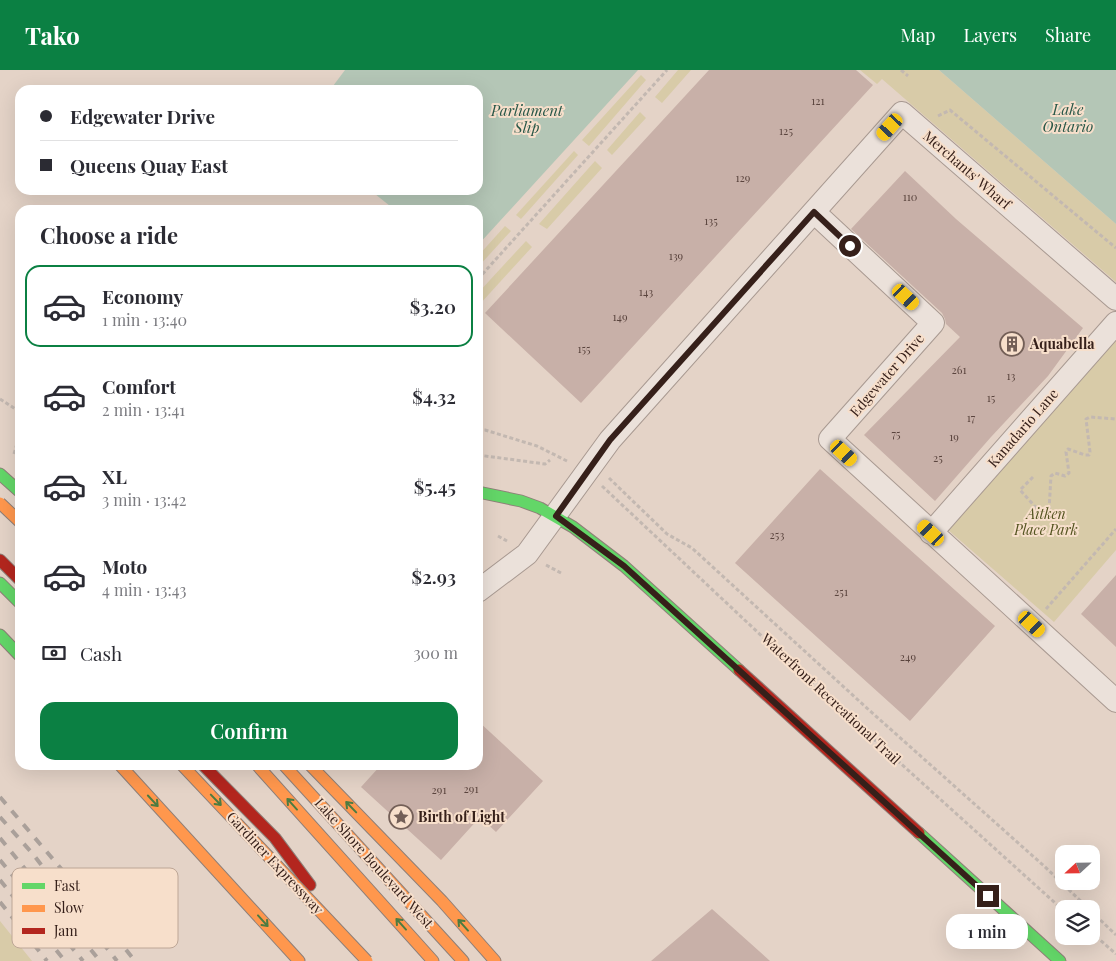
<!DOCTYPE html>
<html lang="en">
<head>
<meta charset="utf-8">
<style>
  :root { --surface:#fff; --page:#f7f7f7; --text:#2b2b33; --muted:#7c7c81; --line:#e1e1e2; --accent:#0b8043 }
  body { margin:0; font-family:"Playfair Display",serif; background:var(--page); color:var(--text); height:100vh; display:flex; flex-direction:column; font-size:19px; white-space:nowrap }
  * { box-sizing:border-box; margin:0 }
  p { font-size:16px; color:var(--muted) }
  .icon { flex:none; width:28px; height:28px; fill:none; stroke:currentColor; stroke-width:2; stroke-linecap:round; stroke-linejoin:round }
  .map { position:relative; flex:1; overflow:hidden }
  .panel { position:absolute; left:15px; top:135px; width:468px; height:565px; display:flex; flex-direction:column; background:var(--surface); border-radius:15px; box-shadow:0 5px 20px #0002 }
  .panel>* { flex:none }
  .top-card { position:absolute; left:15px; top:15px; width:468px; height:110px; border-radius:15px; box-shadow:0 5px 20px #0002; display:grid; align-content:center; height:110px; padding:0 25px; background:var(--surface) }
  .needle { width:32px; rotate:248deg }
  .tools { position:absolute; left:1055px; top:775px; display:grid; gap:10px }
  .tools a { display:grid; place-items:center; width:45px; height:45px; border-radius:10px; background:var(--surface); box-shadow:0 5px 20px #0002; font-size:25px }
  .end { position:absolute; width:22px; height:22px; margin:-11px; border:6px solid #36201a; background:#fff; box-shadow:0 0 0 2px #fff }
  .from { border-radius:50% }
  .bubble { position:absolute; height:35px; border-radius:15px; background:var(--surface); box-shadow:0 5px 20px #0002; font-size:16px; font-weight:600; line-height:35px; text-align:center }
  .car { position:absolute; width:15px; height:30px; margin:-15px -8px; border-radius:6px; box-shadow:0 0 4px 1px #0007; background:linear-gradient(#f5c518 24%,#345 0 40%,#f5c518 0 76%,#345 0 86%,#f5c518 0) }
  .top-card b { display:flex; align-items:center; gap:18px; height:48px; font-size:19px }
  .top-card b+b { border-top:1px solid var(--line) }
  .top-card i { width:12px; height:12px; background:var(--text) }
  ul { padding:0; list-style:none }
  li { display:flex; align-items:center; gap:15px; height:82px; margin:0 10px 8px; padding:0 15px; border:2px solid transparent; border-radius:15px }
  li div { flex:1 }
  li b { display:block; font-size:19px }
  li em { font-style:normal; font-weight:600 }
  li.selected { border-color:var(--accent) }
  li>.icon { width:45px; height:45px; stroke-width:1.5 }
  h2 { padding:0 25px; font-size:22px; line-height:60px }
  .pay { display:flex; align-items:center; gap:12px; height:55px; padding:0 25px; font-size:19px }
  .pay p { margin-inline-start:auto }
  .action { display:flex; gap:10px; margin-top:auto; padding:10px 25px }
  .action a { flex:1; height:58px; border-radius:15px; background:var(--accent); color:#fff; font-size:20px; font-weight:600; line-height:58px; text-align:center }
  header { display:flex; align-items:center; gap:30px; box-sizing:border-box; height:70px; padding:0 25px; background:var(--accent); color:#fff }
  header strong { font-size:24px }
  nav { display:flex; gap:28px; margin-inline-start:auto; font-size:18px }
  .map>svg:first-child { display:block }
  .green { fill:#d8cba8 }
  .water { fill:#b4c6b6 }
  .building { fill:#c8b0a8 }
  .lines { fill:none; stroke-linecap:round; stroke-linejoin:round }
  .street-casing { stroke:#a89991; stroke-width:24 }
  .fast-casing { stroke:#8e7f78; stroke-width:13 }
  .slow-casing { stroke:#8e7f78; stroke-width:13 }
  .jam-casing { stroke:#8e7f78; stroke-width:13 }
  .path { stroke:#c3b8b1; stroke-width:3; stroke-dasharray:4 2.5; stroke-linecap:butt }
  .street { stroke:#ebe1da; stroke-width:22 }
  .fast { stroke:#63d668; stroke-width:11 }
  .slow { stroke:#ff974d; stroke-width:11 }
  .jam { stroke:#b3261e; stroke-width:11 }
  .rail { stroke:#aaa09a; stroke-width:4; stroke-dasharray:9 9; stroke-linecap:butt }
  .slow-bridge-casing { stroke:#8e7f78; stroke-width:13; stroke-linecap:butt }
  .slow-bridge { stroke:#ff974d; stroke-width:11 }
  .oneway { stroke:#4c7b41 }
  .route { stroke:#36201a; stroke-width:6 }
  .labels { text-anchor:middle; stroke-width:4; stroke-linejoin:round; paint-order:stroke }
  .number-label { font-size:11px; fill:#5a443e }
  .street-label { font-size:14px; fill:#36201a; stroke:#f7dfcb }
  .poi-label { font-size:14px; font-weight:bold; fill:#36201a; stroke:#f7dfcb; text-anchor:start }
  .park-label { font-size:14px; font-style:italic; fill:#53531f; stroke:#f7dfcb }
  .water-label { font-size:15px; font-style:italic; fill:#285748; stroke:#f7dfcb }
  .key { fill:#f7dfcb; stroke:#bda696; stroke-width:1 }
  .key-label { font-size:14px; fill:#36201a }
</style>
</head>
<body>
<header>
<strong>Tako</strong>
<nav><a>Map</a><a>Layers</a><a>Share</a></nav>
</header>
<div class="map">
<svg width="1116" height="891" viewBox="0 0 1116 891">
  <rect width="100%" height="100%" fill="#e4d3c7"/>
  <path class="green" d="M678,0H691L662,33L655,27Z
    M860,0H939L1116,154V212L882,9L877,14Z
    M641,5L646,10L589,76L582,70Z
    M640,42L646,48L612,85L607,80Z
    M574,81L578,85L521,149L516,145Z
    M595,91L602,98L547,159L539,154Z
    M505,156L511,161L478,197V186Z
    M526,171L532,177L480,234L478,232V223Z
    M1116,261V480L1054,552L947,459Z
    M0,851L32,891H0Z"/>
  <path class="water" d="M345,0H638L478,175V140H395L370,120H478V20H330Z
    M939,0H1116V154Z"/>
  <path class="building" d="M709,0H856L873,15L581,333L485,243Z
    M905,101L956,149L1083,258L1048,306L991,367L935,431L864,365L960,267L946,254L945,249L942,243L851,159Z
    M820,399L995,556L910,651L735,493Z
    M1116,505V577L1081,544Z
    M478,651L543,711L496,762L480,747L441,790L361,717L381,695H478Z
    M712,839L770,891H651Z"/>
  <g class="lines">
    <g class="street-casing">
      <path id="street" d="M814,142L933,253L830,369L1116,631
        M931,463L1116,253
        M478,521L527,484L610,370L902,43L1116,229"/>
    </g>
    <g class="fast-casing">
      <path id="fast" d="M0,404L20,422
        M478,422L521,431L540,438L573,457L624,496L739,600
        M0,513L20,533
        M0,565L20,586
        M919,763L1060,891"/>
    </g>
    <g class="slow-casing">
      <path id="slow" d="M120,695L299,891
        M257,695L433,891
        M284,695L463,891
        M310,695L442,831L495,891"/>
    </g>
    <g class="jam-casing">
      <path id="jam" d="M0,490L20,510
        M739,600L919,763
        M203,695L275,768L310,815"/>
    </g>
    <path class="path" d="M901,0L908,6
      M938,46L950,40L1116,178
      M478,209L667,0
      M0,329L20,342
      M478,360H485L537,376L567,391
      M14,384L20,363
      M478,385L545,394L550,390
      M1033,407L1020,420L1041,443L1049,440L1051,406L1055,403L1065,406L1069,403L1066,382L1068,379L1085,385H1089L1090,382L1086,349L1090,347L1116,349
      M609,408L667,464L692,478L869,640L1044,796L1089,839
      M602,416L816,617L1064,841
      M498,466L507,471
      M546,495L561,503
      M1046,539L1116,459
      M1091,841L1116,865
      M1091,862L1116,884"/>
    <use href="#street" class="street"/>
    <use href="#fast" class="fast"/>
    <use href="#slow" class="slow"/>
    <use href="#jam" class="jam"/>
    <path class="rail" d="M0,727L75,815L135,891
      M0,747L32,783L117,891
      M0,768L100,891
      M0,790L83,891
      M0,810L65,891
      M0,832L47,891"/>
    <g class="slow-bridge-casing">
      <path id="slow-bridge" d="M0,433L20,452
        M182,695L367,891"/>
    </g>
    <use href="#slow-bridge" class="slow-bridge"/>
  </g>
  <defs><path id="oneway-shaft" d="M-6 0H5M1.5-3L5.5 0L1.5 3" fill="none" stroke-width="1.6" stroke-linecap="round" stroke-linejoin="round" transform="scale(1.25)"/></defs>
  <g class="oneway">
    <use href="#oneway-shaft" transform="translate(216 730) rotate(46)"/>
    <use href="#oneway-shaft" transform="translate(153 731) rotate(47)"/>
    <use href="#oneway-shaft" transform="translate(292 734) rotate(-132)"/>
    <use href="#oneway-shaft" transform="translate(351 737) rotate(-134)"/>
    <use href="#oneway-shaft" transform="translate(263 851) rotate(48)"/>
    <use href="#oneway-shaft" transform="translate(401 854) rotate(-132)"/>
    <use href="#oneway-shaft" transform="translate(463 855) rotate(-132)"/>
  </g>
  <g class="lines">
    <path class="route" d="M850,176L814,142L610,370L556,446L624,496L988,826"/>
  </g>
  <defs>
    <g id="building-ring" transform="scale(1.25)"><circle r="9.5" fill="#f7dfcb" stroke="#735f57" stroke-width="1.5"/><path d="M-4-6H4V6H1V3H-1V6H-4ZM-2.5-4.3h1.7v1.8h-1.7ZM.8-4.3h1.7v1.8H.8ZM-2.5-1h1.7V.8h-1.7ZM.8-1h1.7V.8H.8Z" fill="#735f57"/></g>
    <g id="sight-ring" transform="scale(1.25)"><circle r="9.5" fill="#f7dfcb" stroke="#735f57" stroke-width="1.5"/><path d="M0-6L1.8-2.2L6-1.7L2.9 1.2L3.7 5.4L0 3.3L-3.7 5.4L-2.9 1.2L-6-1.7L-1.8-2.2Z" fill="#735f57"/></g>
  </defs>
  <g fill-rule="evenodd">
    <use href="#building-ring" x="1012" y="274"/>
    <use href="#sight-ring" x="401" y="747"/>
  </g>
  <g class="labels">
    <g class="number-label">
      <text x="818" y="35">121</text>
      <text x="786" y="65">125</text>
      <text x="743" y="112">129</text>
      <text x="910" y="131">110</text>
      <text x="711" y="155">135</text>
      <text x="676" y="190">139</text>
      <text x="646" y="226">143</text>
      <text x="620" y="251">149</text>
      <text x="584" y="283">155</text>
      <text x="959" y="304">261</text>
      <text x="1011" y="310">13</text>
      <text x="991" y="332">15</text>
      <text x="971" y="352">17</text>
      <text x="896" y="368">75</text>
      <text x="954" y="371">19</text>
      <text x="938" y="392">25</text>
      <text x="777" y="469">253</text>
      <text x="841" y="526">251</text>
      <text x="908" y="591">249</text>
      <text x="471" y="723">291</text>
      <text x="439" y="724">291</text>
    </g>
    <g class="street-label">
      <text transform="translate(967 100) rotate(41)" y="5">Merchants' Wharf</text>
      <text transform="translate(887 305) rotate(-49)" y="5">Edgewater Drive</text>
      <text transform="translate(1023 358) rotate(-49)" y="5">Kanadario Lane</text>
      <text transform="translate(831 629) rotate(43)" y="5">Waterfront Recreational Trail</text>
      <text transform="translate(275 793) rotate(47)" y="5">Gardiner Expressway</text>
      <text transform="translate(374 793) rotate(48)" y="5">Lake Shore Boulevard West</text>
    </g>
    <g class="poi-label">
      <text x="1030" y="279">Aquabella</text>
      <text x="418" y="752">Birth of Light</text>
    </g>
    <g class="park-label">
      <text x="1046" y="449">Aitken<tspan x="1046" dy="16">Place Park</tspan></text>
    </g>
    <g class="water-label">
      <text x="1068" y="45">Lake<tspan x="1068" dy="17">Ontario</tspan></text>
      <text x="527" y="46">Parliament<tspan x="527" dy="17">Slip</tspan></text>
    </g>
  </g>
  <rect x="12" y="798" width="166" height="80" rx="8" class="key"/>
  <rect x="22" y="813" width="23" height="6" fill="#63d668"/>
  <rect x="22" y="835" width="23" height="7" fill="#ff974d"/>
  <rect x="22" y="858" width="23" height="6" fill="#b3261e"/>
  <g class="key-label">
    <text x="54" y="821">Fast</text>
    <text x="54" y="843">Slow</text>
    <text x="54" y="866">Jam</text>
  </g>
</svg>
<div class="tools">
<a><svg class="needle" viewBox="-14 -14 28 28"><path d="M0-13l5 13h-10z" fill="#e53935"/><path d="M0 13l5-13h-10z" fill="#7c7c81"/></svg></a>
<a><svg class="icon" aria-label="layers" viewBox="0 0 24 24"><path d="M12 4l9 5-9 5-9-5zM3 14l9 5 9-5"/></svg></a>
</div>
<i class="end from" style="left:850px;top:176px"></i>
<i class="end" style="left:988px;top:826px"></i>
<div class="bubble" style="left:946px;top:844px;width:82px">1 min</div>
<i class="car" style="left:890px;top:57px;rotate:222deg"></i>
<i class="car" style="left:906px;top:227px;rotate:133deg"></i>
<i class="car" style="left:844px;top:383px;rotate:133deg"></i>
<i class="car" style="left:931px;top:463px;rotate:313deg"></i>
<i class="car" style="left:1032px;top:554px;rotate:133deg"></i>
<div class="top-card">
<b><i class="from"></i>Edgewater Drive</b>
<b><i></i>Queens Quay East</b>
</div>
<section class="panel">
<h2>Choose a ride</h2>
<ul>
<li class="selected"><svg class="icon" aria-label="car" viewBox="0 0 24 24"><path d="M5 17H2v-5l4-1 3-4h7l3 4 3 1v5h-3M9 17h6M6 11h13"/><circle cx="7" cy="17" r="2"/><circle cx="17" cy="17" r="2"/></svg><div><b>Economy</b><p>1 min · 13:40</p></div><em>$3.20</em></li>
<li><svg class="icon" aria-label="car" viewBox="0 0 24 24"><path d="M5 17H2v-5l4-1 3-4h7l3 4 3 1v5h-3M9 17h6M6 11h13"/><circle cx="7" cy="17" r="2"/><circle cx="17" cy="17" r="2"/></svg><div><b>Comfort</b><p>2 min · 13:41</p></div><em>$4.32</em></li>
<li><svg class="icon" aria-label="car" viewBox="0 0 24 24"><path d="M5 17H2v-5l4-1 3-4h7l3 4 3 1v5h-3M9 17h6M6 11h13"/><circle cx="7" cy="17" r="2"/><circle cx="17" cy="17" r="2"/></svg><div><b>XL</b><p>3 min · 13:42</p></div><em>$5.45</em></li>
<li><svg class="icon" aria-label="car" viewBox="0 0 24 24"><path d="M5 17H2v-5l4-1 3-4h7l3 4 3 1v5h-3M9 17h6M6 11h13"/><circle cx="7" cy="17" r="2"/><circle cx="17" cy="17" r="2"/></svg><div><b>Moto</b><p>4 min · 13:43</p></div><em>$2.93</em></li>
</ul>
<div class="pay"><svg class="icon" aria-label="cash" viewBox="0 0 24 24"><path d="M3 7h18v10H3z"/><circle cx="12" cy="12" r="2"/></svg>Cash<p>300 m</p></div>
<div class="action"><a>Confirm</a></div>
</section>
</div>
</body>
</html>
